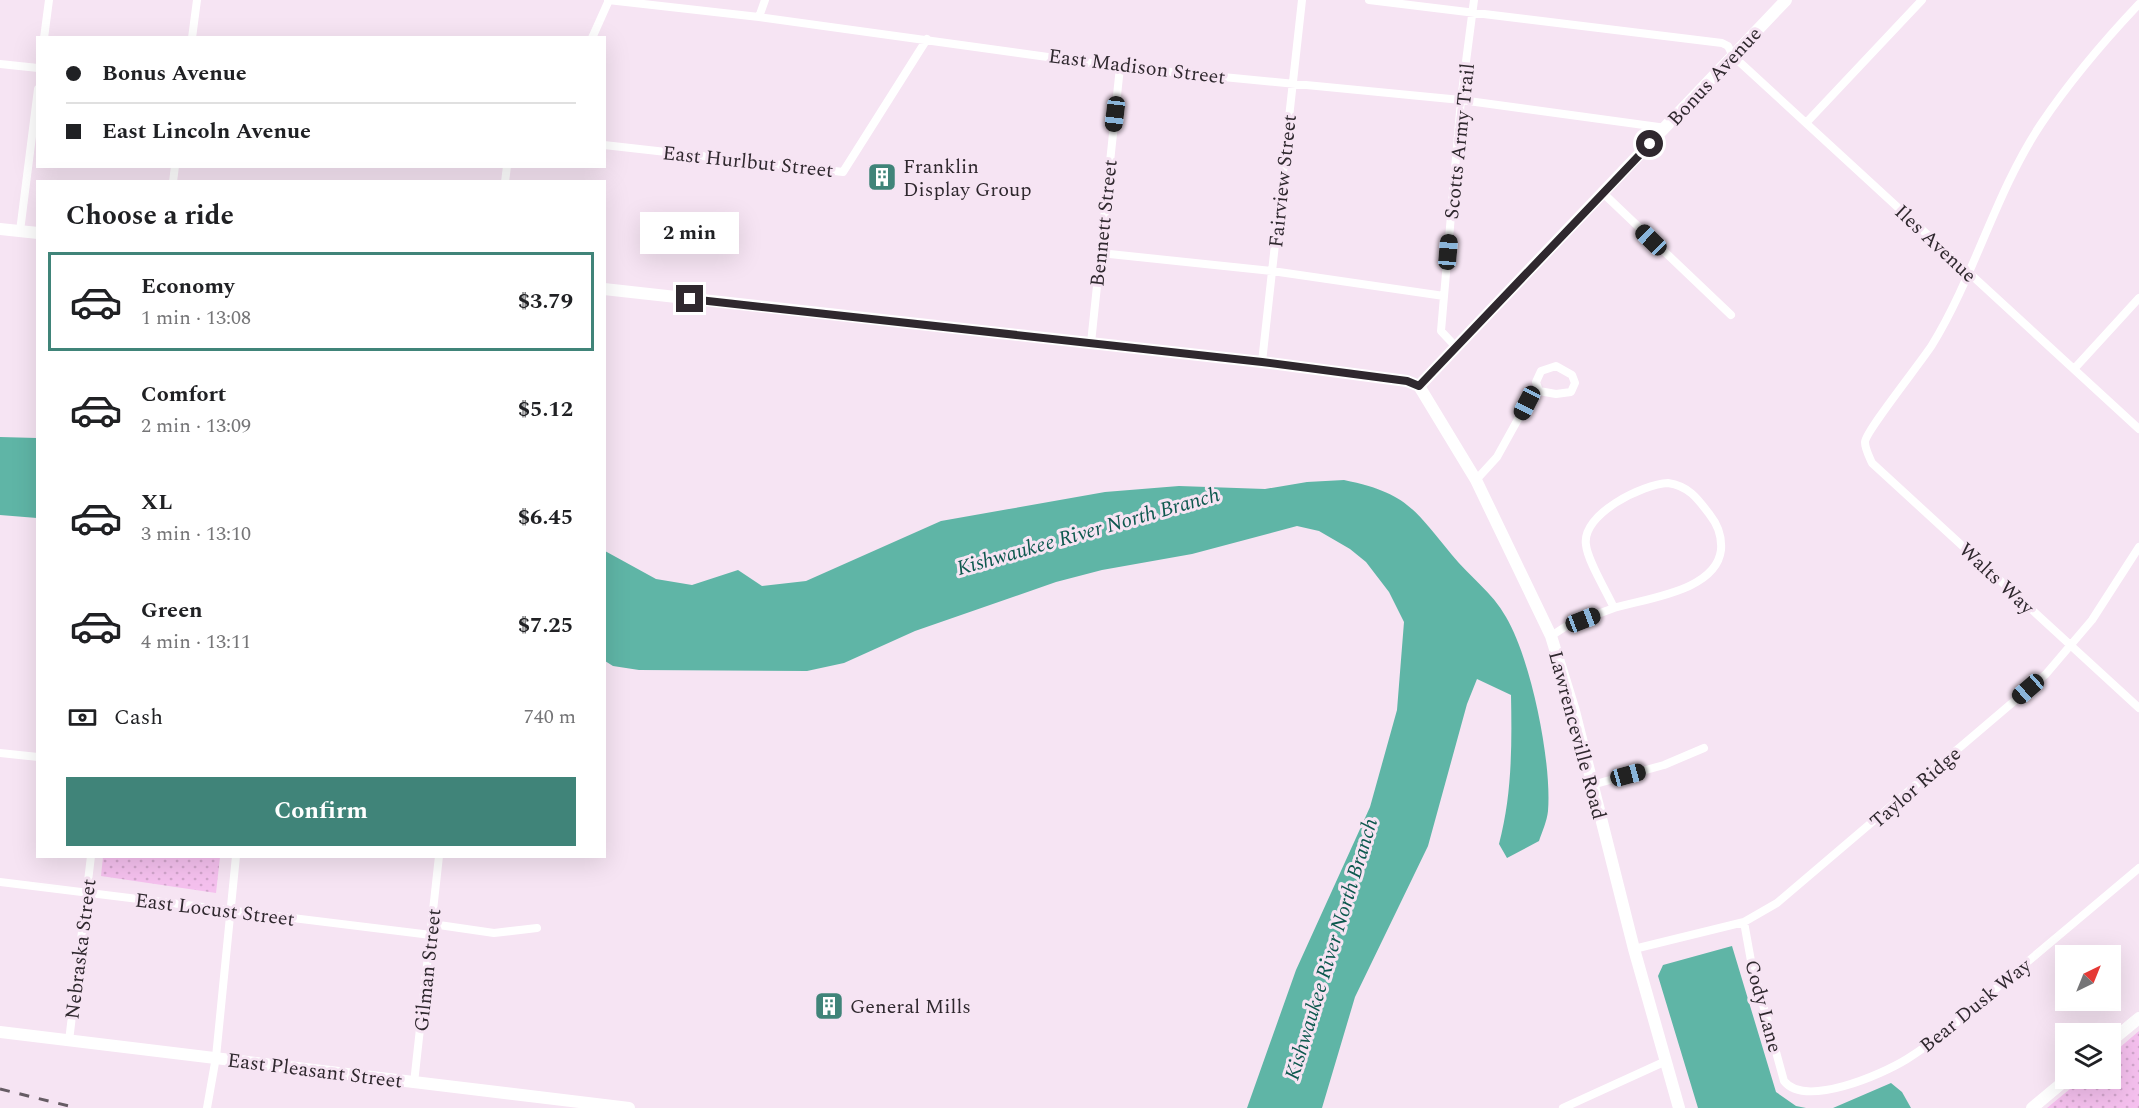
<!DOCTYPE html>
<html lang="en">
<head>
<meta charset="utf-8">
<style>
  :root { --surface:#fff; --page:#f2f2f2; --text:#202124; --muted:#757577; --line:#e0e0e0; --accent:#408479 }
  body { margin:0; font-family:Spectral,serif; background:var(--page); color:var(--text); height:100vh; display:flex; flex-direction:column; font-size:22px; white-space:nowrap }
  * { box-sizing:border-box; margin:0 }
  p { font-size:20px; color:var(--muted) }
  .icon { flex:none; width:33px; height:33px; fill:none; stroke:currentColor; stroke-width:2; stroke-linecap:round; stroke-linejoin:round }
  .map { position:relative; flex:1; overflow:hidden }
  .sheet { position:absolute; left:36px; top:180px; width:570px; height:678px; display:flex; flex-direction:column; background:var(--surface); border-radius:0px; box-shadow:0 6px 24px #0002 }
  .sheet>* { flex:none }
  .banner { position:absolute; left:36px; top:36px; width:570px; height:132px; border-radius:0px; box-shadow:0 6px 24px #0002; display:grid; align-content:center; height:132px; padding:0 30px; background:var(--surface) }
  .needle { width:39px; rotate:43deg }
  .fabs { position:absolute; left:2055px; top:945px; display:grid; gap:12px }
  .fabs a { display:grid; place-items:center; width:66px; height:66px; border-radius:0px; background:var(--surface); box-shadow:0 6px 24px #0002; font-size:30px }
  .end { position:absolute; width:27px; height:27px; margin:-14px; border:8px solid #2f282e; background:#fff; box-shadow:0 0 0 3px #fff }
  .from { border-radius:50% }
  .bubble { position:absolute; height:42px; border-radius:0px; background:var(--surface); box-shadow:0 6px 24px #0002; font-size:20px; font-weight:700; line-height:42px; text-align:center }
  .car { position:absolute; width:18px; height:36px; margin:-18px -9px; border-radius:8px; box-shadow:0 0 4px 2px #0007; background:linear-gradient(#222 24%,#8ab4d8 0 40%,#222 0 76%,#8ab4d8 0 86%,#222 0) }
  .banner b { display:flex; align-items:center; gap:21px; height:57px; font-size:22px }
  .banner b+b { border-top:2px solid var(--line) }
  .banner i { width:15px; height:15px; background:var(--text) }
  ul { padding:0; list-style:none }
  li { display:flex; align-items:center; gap:18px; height:99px; margin:0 12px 9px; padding:0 18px; border:3px solid transparent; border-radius:0px }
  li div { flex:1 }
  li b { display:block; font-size:22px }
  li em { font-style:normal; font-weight:700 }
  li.current { border-color:var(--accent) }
  li>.icon { width:54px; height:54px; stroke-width:1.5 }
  h2 { padding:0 30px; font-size:27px; line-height:72px }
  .pay { display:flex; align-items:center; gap:15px; height:66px; padding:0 30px; font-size:22px }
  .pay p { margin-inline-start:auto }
  .primary-button { display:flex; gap:12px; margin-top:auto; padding:12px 30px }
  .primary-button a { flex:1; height:69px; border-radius:0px; background:var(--accent); color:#fff; font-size:24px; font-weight:700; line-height:69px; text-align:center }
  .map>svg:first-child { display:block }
  .grass { fill:url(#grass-dots) }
  .water { fill:#5fb5a6 }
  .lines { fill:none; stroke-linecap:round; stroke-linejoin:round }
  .street { stroke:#fff; stroke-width:8 }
  .secondary { stroke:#fff; stroke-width:12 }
  .rail { stroke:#665c64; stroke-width:3; stroke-dasharray:10 10; stroke-linecap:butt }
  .route { stroke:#2f282e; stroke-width:8 }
  .labels { text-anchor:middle; stroke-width:6; stroke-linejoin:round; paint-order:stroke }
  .street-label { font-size:20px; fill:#2f282e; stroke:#f6e4f3 }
  .poi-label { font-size:20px; fill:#2f282e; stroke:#f6e4f3; text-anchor:start }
  .water-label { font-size:21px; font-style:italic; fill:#0d584e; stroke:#f6e4f3 }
</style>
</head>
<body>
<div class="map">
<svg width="2139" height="1108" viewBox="0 0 2139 1108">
  <defs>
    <pattern id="grass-dots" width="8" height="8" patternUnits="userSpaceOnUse" patternTransform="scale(1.5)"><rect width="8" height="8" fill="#f5c0ee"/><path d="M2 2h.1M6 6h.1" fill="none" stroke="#d2a5cc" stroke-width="1.8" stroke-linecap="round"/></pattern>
  </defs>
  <rect width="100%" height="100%" fill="#f6e4f3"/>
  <path class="grass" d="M103,857H220L216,893L101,876Z
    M2139,1031V1108H2047L2082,1079L2110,1078L2111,1055Z"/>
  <path class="water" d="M0,437L37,438V518L0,515Z
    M1344,480C1407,493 1414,509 1452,555C1470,577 1492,592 1506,617C1531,659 1552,762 1548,811C1547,821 1542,832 1539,841L1507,858L1499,844C1512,795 1512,746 1511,695L1477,679L1467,704L1428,846L1355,997L1322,1108H1247L1296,970L1370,807L1397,710L1404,622L1389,592L1366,562L1350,549L1319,531L1297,526L1192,554L1102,570L1056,582L915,631L844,663L807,671L639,670L613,666L605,661V551L656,579L692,585L738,570L762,586L806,581L941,521L1105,492L1179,486L1265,489L1307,482Z
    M1732,946L1776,1092L1796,1106L1806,1108H1698L1658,976L1663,965Z
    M1891,1083L1902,1092L1911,1108H1833Z"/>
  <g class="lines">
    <path class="street" d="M608,0L759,17L1120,67L1461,100L1666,128
      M1369,0L1722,43L1728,46L1733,56L2139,429
      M2139,4C2103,42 2070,81 2041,124C1995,193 1975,275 1932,345C1922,361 1865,432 1865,442C1865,449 1869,456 1872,463L2139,708
      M759,17L765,0
      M44,38L49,0
      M192,38L197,0
      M592,38L609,0
      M0,64L38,68
      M1806,123L1922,0
      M604,145L843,172L927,39
      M173,182L175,166
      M505,182L507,166
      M1604,194L1731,315
      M20,231L38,89
      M1100,253L1272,271L1444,296
      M1091,343L1120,67
      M1457,348L1441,331L1461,100L1474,0
      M1262,362L1302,0
      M1556,366L1572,375L1575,383L1571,392L1556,394L1539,391L1536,382L1541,371Z
      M2074,369L2139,298
      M1476,480L1497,457L1527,403L1539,391
      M1668,483C1689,486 1698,499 1710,515C1718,525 1722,537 1721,550C1716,591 1647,598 1614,608C1606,590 1588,562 1586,545C1581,514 1643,484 1668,483Z
      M1551,636L1568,625L1614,608
      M0,753L38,757
      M1592,785L1664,765L1704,748
      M0,882L431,935
      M1744,922L1751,961L1784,1081C1805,1108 1881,1075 1907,1059C1940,1038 1970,1011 2000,985C2046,946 2093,907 2139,868
      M432,924L494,933L537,928
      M1634,949L1744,922L1777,903L2046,674L2092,620L2139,547
      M69,1041L91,856
      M414,1083L439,856
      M207,1108L216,1057L236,856
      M1563,1108L1666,1061"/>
    <path class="secondary" d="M0,229L38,233
      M604,289L1262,362L1407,381L1419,386
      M1419,386L1476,480L1551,636L1574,711L1634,949L1679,1108
      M1419,386L1786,0
      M0,1032L629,1108
      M2110,1042L2139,1018
      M2032,1108L2068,1078"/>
    <path class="rail" d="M0,1089L77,1108"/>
  </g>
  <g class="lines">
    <path class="route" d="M690,299L1262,362L1407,381L1419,386L1650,144"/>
  </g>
  <defs>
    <g id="building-square" transform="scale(1.5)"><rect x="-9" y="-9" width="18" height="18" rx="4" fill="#408479" stroke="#f6e4f3"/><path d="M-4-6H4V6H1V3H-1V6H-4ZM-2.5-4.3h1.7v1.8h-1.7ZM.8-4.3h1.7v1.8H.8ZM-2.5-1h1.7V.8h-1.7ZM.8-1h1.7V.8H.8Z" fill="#fff"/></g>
  </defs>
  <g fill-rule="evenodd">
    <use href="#building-square" x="882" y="177"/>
    <use href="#building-square" x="829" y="1006"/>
  </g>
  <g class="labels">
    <g class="street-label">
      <text transform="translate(1137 66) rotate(7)" y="7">East Madison Street</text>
      <text transform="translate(1714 76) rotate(-47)" y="7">Bonus Avenue</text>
      <text transform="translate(1459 141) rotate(-84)" y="7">Scotts Army Trail</text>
      <text transform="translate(748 161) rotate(6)" y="7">East Hurlbut Street</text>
      <text transform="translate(1282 181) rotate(-84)" y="7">Fairview Street</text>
      <text transform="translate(1103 223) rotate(-84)" y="7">Bennett Street</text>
      <text transform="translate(1936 243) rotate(43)" y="7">Iles Avenue</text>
      <text transform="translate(1997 578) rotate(43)" y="7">Walts Way</text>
      <text transform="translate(1578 735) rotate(75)" y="7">Lawrenceville Road</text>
      <text transform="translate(1915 787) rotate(-41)" y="7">Taylor Ridge</text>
      <text transform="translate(215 909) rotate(7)" y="7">East Locust Street</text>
      <text transform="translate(80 949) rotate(-83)" y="7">Nebraska Street</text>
      <text transform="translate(427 970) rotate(-84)" y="7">Gilman Street</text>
      <text transform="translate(1975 1005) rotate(-39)" y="7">Bear Dusk Way</text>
      <text transform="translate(1764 1006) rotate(75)" y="7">Cody Lane</text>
      <text transform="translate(315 1070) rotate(7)" y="7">East Pleasant Street</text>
    </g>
    <g class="poi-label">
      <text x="903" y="173">Franklin<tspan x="903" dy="23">Display Group</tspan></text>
      <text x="850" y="1013">General Mills</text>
    </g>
    <g class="water-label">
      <text transform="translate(1088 531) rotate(-16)" y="7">Kishwaukee River North Branch</text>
      <text transform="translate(1331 949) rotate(-73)" y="7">Kishwaukee River North Branch</text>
    </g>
  </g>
</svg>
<div class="fabs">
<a><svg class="needle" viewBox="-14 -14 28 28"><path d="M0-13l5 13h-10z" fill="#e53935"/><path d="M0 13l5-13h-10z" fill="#757577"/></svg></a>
<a><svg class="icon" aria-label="layers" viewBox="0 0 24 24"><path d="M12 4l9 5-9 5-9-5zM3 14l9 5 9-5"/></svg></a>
</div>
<i class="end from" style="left:1650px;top:144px"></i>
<i class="end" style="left:690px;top:299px"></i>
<div class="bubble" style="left:640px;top:212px;width:99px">2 min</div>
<i class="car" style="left:1115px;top:114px;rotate:187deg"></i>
<i class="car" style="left:1651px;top:240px;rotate:314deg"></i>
<i class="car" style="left:1448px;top:252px;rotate:5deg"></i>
<i class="car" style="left:1527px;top:403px;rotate:207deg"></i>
<i class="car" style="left:1583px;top:620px;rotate:69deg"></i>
<i class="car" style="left:2028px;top:689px;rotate:229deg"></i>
<i class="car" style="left:1628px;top:775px;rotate:75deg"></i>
<div class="banner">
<b><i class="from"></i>Bonus Avenue</b>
<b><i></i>East Lincoln Avenue</b>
</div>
<section class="sheet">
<h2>Choose a ride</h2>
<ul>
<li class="current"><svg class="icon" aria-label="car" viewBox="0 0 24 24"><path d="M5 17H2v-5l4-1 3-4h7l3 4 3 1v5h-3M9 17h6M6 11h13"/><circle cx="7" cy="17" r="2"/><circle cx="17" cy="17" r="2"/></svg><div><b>Economy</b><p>1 min · 13:08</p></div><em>$3.79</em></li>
<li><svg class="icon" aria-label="car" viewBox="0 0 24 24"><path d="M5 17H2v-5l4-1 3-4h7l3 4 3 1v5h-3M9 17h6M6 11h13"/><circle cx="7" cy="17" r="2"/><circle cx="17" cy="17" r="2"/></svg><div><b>Comfort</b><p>2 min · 13:09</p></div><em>$5.12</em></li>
<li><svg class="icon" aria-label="car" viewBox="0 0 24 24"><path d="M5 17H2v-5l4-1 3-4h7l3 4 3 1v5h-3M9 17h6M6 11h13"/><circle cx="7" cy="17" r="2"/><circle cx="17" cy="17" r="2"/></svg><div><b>XL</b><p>3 min · 13:10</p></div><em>$6.45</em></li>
<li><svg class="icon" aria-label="car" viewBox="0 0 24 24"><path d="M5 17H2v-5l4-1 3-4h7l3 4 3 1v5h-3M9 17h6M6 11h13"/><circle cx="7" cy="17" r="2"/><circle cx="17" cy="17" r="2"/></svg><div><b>Green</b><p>4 min · 13:11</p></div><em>$7.25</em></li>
</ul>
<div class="pay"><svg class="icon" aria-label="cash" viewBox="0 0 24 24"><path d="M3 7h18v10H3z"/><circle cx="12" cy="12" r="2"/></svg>Cash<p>740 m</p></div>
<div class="primary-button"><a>Confirm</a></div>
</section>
</div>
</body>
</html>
